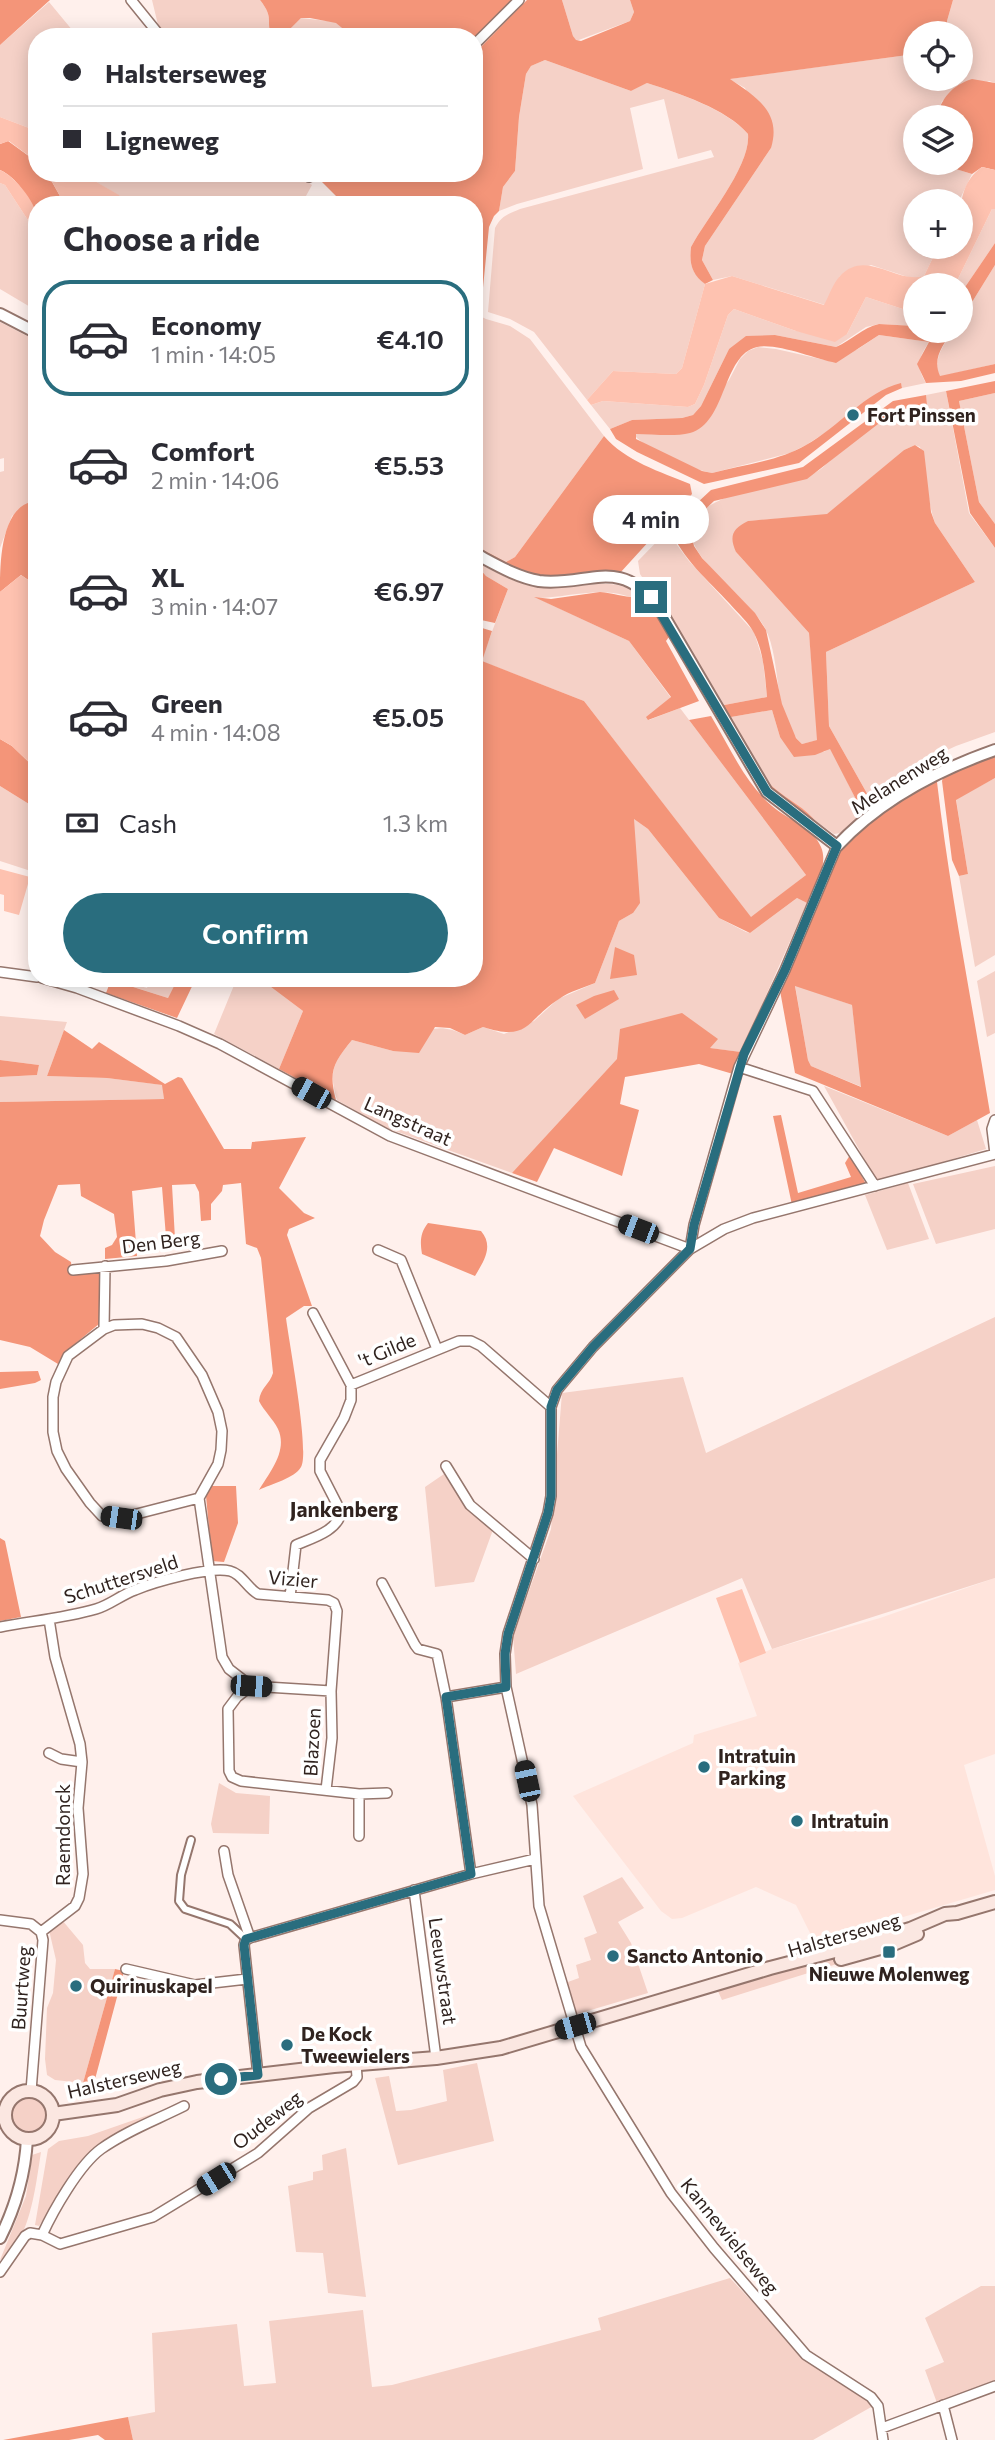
<!DOCTYPE html>
<html lang="en">
<head>
<meta charset="utf-8">
<style>
  :root { --surface:#fff; --page:#f2f2f3; --text:#2b2b33; --muted:#7c7c81; --line:#e1e1e2; --accent:#296d7e }
  body { margin:0; font-family:Commissioner,sans-serif; background:var(--page); color:var(--text); height:100vh; display:flex; flex-direction:column; font-size:26px; white-space:nowrap }
  * { box-sizing:border-box; margin:0 }
  p { font-size:23px; color:var(--muted) }
  .icon { flex:none; width:38px; height:38px; fill:none; stroke:currentColor; stroke-width:2; stroke-linecap:round; stroke-linejoin:round }
  .map { position:relative; flex:1; overflow:hidden }
  .details { position:absolute; left:28px; top:196px; width:455px; height:791px; display:flex; flex-direction:column; background:var(--surface); border-radius:28px; box-shadow:0 4px 18px #0003 }
  .details>* { flex:none }
  .banner { position:absolute; left:28px; top:28px; width:455px; height:154px; border-radius:28px; box-shadow:0 4px 18px #0003; display:grid; align-content:center; height:154px; padding:0 35px; background:var(--surface) }
  .buttons { position:absolute; left:903px; top:21px; display:grid; gap:14px }
  .buttons a { display:grid; place-items:center; width:70px; height:70px; border-radius:50%; background:var(--surface); box-shadow:0 4px 18px #0003; font-size:35px }
  .end { position:absolute; width:32px; height:32px; margin:-16px; border:9px solid #296d7e; background:#fff; box-shadow:0 0 0 4px #fff }
  .from { border-radius:50% }
  .bubble { position:absolute; height:49px; border-radius:24px; background:var(--surface); box-shadow:0 4px 18px #0003; font-size:23px; font-weight:600; line-height:49px; text-align:center }
  .car { position:absolute; width:21px; height:42px; margin:-21px -10px; border-radius:9px; box-shadow:0 0 5px 2px #0007; background:linear-gradient(#222 24%,#8ab4d8 0 40%,#222 0 76%,#8ab4d8 0 86%,#222 0) }
  .banner b { display:flex; align-items:center; gap:24px; height:66px; font-size:26px }
  .banner b+b { border-top:2px solid var(--line) }
  .banner i { width:18px; height:18px; background:var(--text) }
  ul { padding:0; list-style:none }
  li { display:flex; align-items:center; gap:21px; height:116px; margin:0 14px 10px; padding:0 21px; border:4px solid transparent; border-radius:28px }
  li div { flex:1 }
  li b { display:block; font-size:26px }
  li em { font-style:normal; font-weight:600 }
  li.selected { border-color:var(--accent) }
  li>.icon { width:63px; height:63px; stroke-width:1.5 }
  h2 { padding:0 35px; font-size:32px; line-height:84px }
  .pay { display:flex; align-items:center; gap:18px; height:77px; padding:0 35px; font-size:26px }
  .pay p { margin-inline-start:auto }
  .button { display:flex; gap:14px; margin-top:auto; padding:14px 35px }
  .button a { flex:1; height:80px; border-radius:42px; background:var(--accent); color:#fff; font-size:28px; font-weight:600; line-height:80px; text-align:center }
  .map>svg:first-child { display:block }
  .built { fill:#ffe4dc }
  .green { fill:#f5d1c7 }
  .forest { fill:#f49579; fill-rule:evenodd }
  .water { fill:#fec2b0 }
  .lines { fill:none; stroke-linecap:round; stroke-linejoin:round }
  .pedestrian-casing { stroke:#95766d; stroke-width:10 }
  .minor-casing { stroke:#95766d; stroke-width:12 }
  .tertiary-casing { stroke:#95766d; stroke-width:14 }
  .secondary-casing { stroke:#95766d; stroke-width:16 }
  .pedestrian { stroke:#fff; stroke-width:6 }
  .minor { stroke:#fff; stroke-width:9 }
  .tertiary { stroke:#fff; stroke-width:10 }
  .secondary { stroke:#fbe7e1; stroke-width:12 }
  .route { stroke:#296d7e; stroke-width:9 }
  .poi-dot { fill:#296d7e; stroke:#fff; stroke-width:2.5 }
  .labels { text-anchor:middle; stroke-width:7; stroke-linejoin:round; paint-order:stroke }
  .poi-label { font-size:19px; font-weight:bold; fill:#30231f; stroke:#fff; text-anchor:start }
  .street-label { font-size:19px; fill:#30231f; stroke:#fff }
  .neighbourhood-label { font-size:21px; font-weight:bold; fill:#30231f; stroke:#fff }
</style>
</head>
<body>
<div class="map">
<svg width="995" height="2440" viewBox="0 0 995 2440">
  <rect width="100%" height="100%" fill="#fff0ec"/>
  <path class="built" d="M995,1578V1754L964,1765L995,1876V1890L815,1943L796,1905L756,1887L682,1918L672,1919L661,1911L573,1796L693,1743L694,1735L757,1716L738,1663L772,1649L880,1618Z"/>
  <path class="green" d="M152,0H260C275,19 265,21 272,37H165L159,29Z
    M562,0H630L634,12L630,21L576,41L573,36Z
    M953,0H995V83L989,81L942,101L936,117H915V163H936L972,174L959,201H915V247H938L924,276L914,279L871,265L840,276L825,305L732,276L713,280L702,260L705,246L771,148L745,88L729,79L915,54V79H961V33H948L947,21Z
    M49,2L78,37H37V136L29,128L0,117V45Z
    M301,18L336,22L353,37H292L291,28Z
    M545,60L631,91L647,83C678,93 726,109 748,134C751,166 707,217 691,247C689,264 692,273 705,284L682,368L676,374L613,371L587,400L534,332L510,319L488,312L495,228C501,216 508,214 520,209L714,157L711,150L678,159L664,99L630,108L643,169L517,204L499,211L503,187L515,171L519,117L526,74L531,66Z
    M81,173H296L312,185L301,205H122L118,195Z
    M0,183L5,185L37,234V311L0,289Z
    M992,209H995V243L961,293V285H955Z
    M995,265V364L939,377C933,358 943,346 953,331H961V320Z
    M866,297L915,313V326L879,324L866,327L836,347L775,335L729,349L701,406L693,415L682,418L632,420L610,429L591,405L603,401L688,407L695,404L704,385L728,315L734,309L796,331L847,334Z
    M474,313L486,319L510,326L530,339L604,436L515,557L506,562L474,545Z
    M0,322L37,341V502H31L12,516L0,548V472L4,471V458L0,459Z
    M879,335L929,342C918,359 916,366 926,383L902,388L901,384L806,445L790,453L712,473C693,470 648,450 635,436V434L688,433L729,380L740,359L748,351L758,347L776,349L825,360L858,349Z
    M946,391L969,513L995,548V732L956,746L924,761L869,797L829,726L826,652L975,582L935,523C926,498 928,472 920,447L915,445L904,450L827,515L748,521L736,552L809,633L818,740L802,744C771,715 783,663 765,628C750,599 693,563 691,533C688,493 787,485 814,473C820,471 825,465 831,460C849,446 869,426 890,415C900,409 915,409 926,406V395Z
    M995,393V524L979,502L959,401Z
    M670,528L677,545L689,561L754,632L763,661L767,697L719,706L660,604L640,574L638,561Z
    M474,561C496,572 520,587 545,588C586,590 605,573 645,596C632,600 625,594 613,593C588,590 561,598 537,598L629,641L671,698L647,717L649,720L680,708L806,875L751,918L584,701L481,661L508,589L486,576Z
    M772,710L780,737L824,752L830,748L865,817L841,833L834,834L770,789L725,718Z
    M995,778V955L975,967L959,876L968,874L956,799Z
    M0,786L37,809V873L0,861Z
    M633,818L648,829L719,918L746,932L750,933L797,898L807,903L741,1052L709,1048L625,1061L512,1173L384,1127L337,1100C328,1071 334,1062 352,1040L393,1051C422,1034 432,1019 465,1035L483,1027L504,1034L534,1021L558,999L595,983L619,921L633,913Z
    M995,971V1033L987,1037L977,981Z
    M151,978H178L168,998L115,981L116,979L147,988Z
    M237,978H259L303,1011L279,1069L214,1034Z
    M795,985L852,1005L862,1087L811,1066L808,1060Z
    M0,1016L67,1022L47,1076L107,1078L163,1085L164,1099L0,1102V1077L37,1075L39,1065L0,1060Z
    M824,1086L948,1136L977,1120L986,1149L877,1182Z
    M995,1166V1229L936,1244L913,1184Z
    M908,1183L929,1239L887,1250L865,1195Z
    M995,1317V1578L772,1649L742,1578L516,1674L513,1636L551,1529L562,1393L683,1377L706,1453Z
    M444,1474L465,1506L494,1527L474,1582L435,1587L425,1487Z
    M219,1783L236,1793L270,1796L269,1834L213,1833L211,1824Z
    M622,1877L644,1908L618,1922L631,1943L648,1993L574,2015L565,1983L579,1978L576,1965L591,1960L584,1938L597,1933L583,1896Z
    M62,1920L83,1945L85,1963L90,1969H115L83,2083L55,2080L47,2075L45,2059L47,2008L53,1993L56,1960L49,1930Z
    M845,1952L853,1959L722,2000L717,1989Z
    M477,2063L494,2141L398,2165L375,2078L389,2076L396,2111L411,2110L447,2101L443,2070Z
    M10 2114a19 19 0 1 1 38 0a19 19 0 1 1-38 0Z
    M157,2112C93,2143 77,2168 39,2226L35,2225L48,2149L59,2141L88,2136Z
    M346,2148L366,2297L328,2293L323,2253L296,2252L288,2186L313,2180V2172L323,2170L322,2155Z
    M41,2152C36,2183 30,2246 0,2260L26,2196L32,2155Z
    M730,2278L792,2344L863,2394L873,2406L813,2440H133L128,2417L155,2412L152,2333L237,2324L244,2386L276,2383L269,2321L363,2310L372,2387L392,2385L601,2330L598,2318Z
    M981,2286H995V2382L937,2403L925,2370L944,2362L925,2318Z"/>
  <path class="forest" d="M0,0H50L0,45Z
    M260,0H512L474,40V37H353L336,23L310,18H301L291,28L292,37H272C265,21 275,19 260,0Z
    M527,0H562L573,36L576,40L581,41L630,21L634,12L630,0H953L947,21L948,33H915V54L730,79C756,97 782,112 771,148L705,246L702,260L713,280L705,284C692,274 689,264 691,247C707,217 751,166 748,134C727,109 678,93 647,83L631,91L545,60L531,66L526,74L519,117L515,171L503,187L499,211L494,216L489,227L481,308L474,303V205H345L318,178L328,173H474V54Z
    M972,79L995,83V170L982,167L972,174L936,163H961V117H936C943,97 951,86 972,79Z
    M8,141L37,162V173H47L65,205H37V213C26,196 18,178 0,170V144Z
    M995,243V265L961,320V293Z
    M879,324L915,326V331H953C943,345 932,358 940,376L995,364V373L961,381L926,383L917,364L929,342L879,335L836,363C815,359 778,343 757,347C722,355 727,423 690,433C674,437 652,434 636,434V439L702,471L712,473C742,465 779,461 806,445C839,427 865,392 901,383L902,388L886,395L799,463L704,484L637,452L616,439L610,429L632,420L682,418L693,415L701,406L729,349L746,336L775,335L836,347C852,340 862,328 879,324Z
    M995,381V393L959,401L979,502L995,524V548L970,513L946,391Z
    M926,395L927,406L891,414L807,479L714,501L694,520L690,529L694,546L702,558L755,613L766,630L782,704L796,738L802,744L817,740L809,633L736,552C729,536 732,529 748,521L827,514L904,450L915,445L924,451L931,512L935,523L975,582L826,652L829,726L869,797L924,761L947,750L951,762L865,817L830,749L815,755L794,757L780,737L772,710L731,717C740,738 757,773 774,788C788,800 806,808 817,823L770,789L719,706L767,697C765,676 764,653 754,633C749,623 738,613 730,604C708,580 682,559 670,528L711,490L803,467L893,401Z
    M604,436C625,461 661,472 690,484L692,494L620,573L547,578L517,571L474,550V545L506,562L515,557Z
    M31,502H37V586L21,575L0,592C0,566 0,510 31,502Z
    M474,562L486,576L508,589L495,623L481,620L474,616Z
    M600,592C616,593 630,600 645,596L671,634L666,641L699,701L648,720L646,717L671,697L629,641L534,597L551,599Z
    M482,628L492,631L482,661L584,701L751,917L806,875L689,720L711,716C730,747 744,782 772,806C788,820 813,827 821,847C829,866 814,886 807,903L797,898L750,933L719,918L648,829L634,819L640,903L633,913L619,921L595,983C583,988 570,991 559,999C525,1021 530,1042 483,1027L465,1035L450,1028L435,1027L419,1053L393,1051L352,1040C334,1062 328,1071 336,1100L279,1069L303,1011L259,978H474V642Z
    M0,739L12,746L37,770V809L0,786Z
    M995,753V778L956,800L968,874L959,876L952,860L942,781L944,774Z
    M934,779L937,782C950,893 972,1002 990,1113L948,1136L795,1073L779,985L833,866L844,843L896,803ZM795,986L852,1005L861,1087L811,1066L808,1060Z
    M615,947L634,955L637,975L610,979Z
    M178,978H196L177,1018L106,993L111,980L168,998Z
    M614,990L619,999L585,1019L576,1005L594,996Z
    M682,1013L718,1039L710,1048L741,1052L733,1074L699,1064L625,1077L620,1104L639,1110L622,1176L554,1148L537,1182L512,1173L617,1059L620,1029Z
    M64,1030L92,1049L99,1042L165,1084L178,1077L182,1078L224,1149H251L252,1142L306,1137L279,1188L304,1213L315,1218L289,1229L287,1235L312,1306H304L286,1318C289,1342 310,1453 301,1467C295,1478 271,1484 259,1490C270,1472 288,1451 278,1429C273,1419 264,1411 259,1401C260,1388 270,1384 273,1373L261,1258L257,1248L246,1244L241,1183L223,1185L222,1191L211,1204V1220L201,1221L199,1192L195,1184L172,1185L175,1239L166,1237L162,1187L132,1191L137,1256L105,1259V1248L112,1245L117,1237L114,1214L81,1196L80,1184L58,1185L44,1220L40,1236L55,1252L71,1262L72,1271L98,1270L102,1272L105,1319L64,1353L58,1364L30,1347L0,1340V1102L164,1099L162,1085L107,1078L47,1076Z
    M0,1060L39,1065L37,1075L0,1077Z
    M781,1115L798,1193L851,1177L845,1163L850,1155L866,1184L792,1205L773,1116Z
    M428,1223L481,1231C494,1246 484,1261 475,1276L422,1254C420,1242 420,1233 428,1223Z
    M38,1371L41,1380L35,1383L0,1389V1372Z
    M211,1486H236L238,1523L224,1562L212,1561L206,1496Z
    M0,1538L5,1541L21,1617L0,1621Z
    M115,1969L124,1971L94,2083H83Z
    M128,2417L133,2440H105L98,2435L69,2440H3Z"/>
  <path class="water" d="M0,117L29,128L37,136V162L9,141L0,144Z
    M982,167L995,170V209H992L955,285H915V313L866,297L847,334L835,342L796,331L734,309L728,315L704,385L695,404L688,407L603,401L591,405L587,400L613,371L676,374L682,368L705,284L732,276L824,305C829,296 833,283 840,276C866,248 896,284 924,276L938,247H961C961,217 955,186 982,167Z
    M0,170C14,176 31,197 36,212C38,218 37,228 37,234L5,185L0,183Z
    M47,173H81L119,195L122,205H65Z
    M21,575L37,586V770L12,746L0,739V592Z
    M0,869L30,877L19,915L4,911V895L0,894Z
    M742,1589L766,1653L740,1663L716,1598Z"/>
  <g class="lines">
    <g class="pedestrian-casing">
      <path id="pedestrian" d="M191,1840L181,1875L179,1901L185,1909L230,1924L246,1939"/>
    </g>
    <g class="minor-casing">
      <path id="minor" d="M131,0L161,37
        M474,45L519,0
        M304,173L309,177L318,173
        M0,972L37,977
        M42,978L77,988L179,1026L220,1044L390,1136L690,1249
        M739,1067L813,1091L875,1186
        M995,1120L992,1129L995,1154
        M690,1249L694,1225L739,1067L785,970L837,846
        M378,1250L401,1260L437,1349
        M73,1270L166,1261L222,1251
        M313,1313L351,1385L459,1341H471L481,1346L551,1407
        M104,1329L105,1266
        M446,1466L470,1505L534,1559
        M199,1498L121,1518L102,1516L90,1503L66,1469L57,1451L53,1432V1397L56,1382L68,1356L104,1329L114,1325L142,1324L158,1328L176,1337L202,1375L218,1412L222,1431L221,1450L218,1464L199,1498L222,1657L229,1669L251,1686L237,1697L228,1709L229,1771L232,1777L241,1781L359,1794L387,1793
        M382,1583L415,1645L418,1649L437,1654L446,1697L471,1874
        M290,1597L296,1545C312,1538 338,1531 341,1512L320,1471V1460L344,1418L351,1400V1385
        M0,1627C32,1621 65,1618 96,1609C110,1605 121,1595 135,1590C154,1582 210,1566 230,1571C242,1574 247,1588 258,1594L328,1600L334,1603L337,1611L331,1691
        M251,1686L331,1691L332,1738L326,1790
        M446,1697L506,1687
        M49,1753L61,1759L82,1762
        M359,1794V1836
        M224,1851L228,1875L250,1938
        M414,1890L436,2058
        M0,1920L31,1924L41,1932L43,1940L31,2091
        M41,1932L75,1906L79,1898L83,1874L78,1808L82,1762L80,1744L55,1657L49,1619
        M126,1969L195,1985L247,1979
        M258,2075L244,1945L246,1939L471,1874L535,1859
        M42,2235C53,2211 79,2165 101,2149C126,2131 156,2120 184,2106
        M0,2272L25,2236L30,2233L42,2235L60,2244L153,2217L258,2153L309,2108L353,2082L357,2077L356,2064
        M943,2405L952,2440
        M882,2428L995,2386
        M883,2440L878,2406L871,2397L806,2355L714,2248L671,2193L581,2047L539,1906L532,1805L506,1687L505,1654L508,1634L548,1513L551,1496V1407L557,1390L593,1347L690,1249L724,1229L753,1218L995,1154"/>
    </g>
    <g class="tertiary-casing">
      <path id="tertiary" d="M0,314L37,333
        M474,553C495,564 516,577 539,581C588,587 618,555 658,606L767,792L837,846C879,801 938,770 995,750
        M0,2238C16,2206 25,2175 27,2139"/>
    </g>
    <g class="secondary-casing">
      <path id="secondary" d="M841,1959L891,1945L917,1934
        M5 2115a24 24 0 1 1 48 0a24 24 0 1 1-48 0Z
        M53,2114L117,2105L160,2090L197,2082L334,2066L436,2058L501,2048L770,1968L858,1945L910,1929L945,1914L957,1913L995,1902"/>
    </g>
    <use href="#pedestrian" class="pedestrian"/>
    <use href="#minor" class="minor"/>
    <use href="#tertiary" class="tertiary"/>
    <use href="#secondary" class="secondary"/>
  </g>
  <g class="lines">
    <path class="route" d="M221,2079L258,2075L244,1945L246,1939L471,1874L446,1697L506,1687L505,1654L508,1634L548,1513L551,1496V1407L557,1390L593,1347L690,1249L694,1225L744,1054L785,970L837,846L767,792L651,597"/>
  </g>
  <g class="poi-dot">
    <circle cx="853" cy="415" r="7"/>
    <circle cx="704" cy="1767" r="7"/>
    <circle cx="797" cy="1821" r="7"/>
    <rect x="882" y="1945" width="14" height="14" rx="3.5"/>
    <circle cx="613" cy="1956" r="7"/>
    <circle cx="76" cy="1986" r="7"/>
    <circle cx="287" cy="2045" r="7"/>
  </g>
  <g class="labels">
    <g class="poi-label">
      <text x="867" y="422">Fort Pinssen</text>
      <text x="718" y="1763">Intratuin<tspan x="718" dy="22">Parking</tspan></text>
      <text x="811" y="1828">Intratuin</text>
      <text x="627" y="1963">Sancto Antonio</text>
      <text x="889" y="1981" text-anchor="middle">Nieuwe Molenweg</text>
      <text x="90" y="1993">Quirinuskapel</text>
      <text x="301" y="2041">De Kock<tspan x="301" dy="22">Tweewielers</tspan></text>
    </g>
    <g class="street-label">
      <text transform="translate(899 780) rotate(-32)" y="7">Melanenweg</text>
      <text transform="translate(408 1121) rotate(24)" y="7">Langstraat</text>
      <text transform="translate(161 1242) rotate(-7)" y="7">Den Berg</text>
      <text transform="translate(387 1350) rotate(-23)" y="7">'t Gilde</text>
      <text transform="translate(121 1579) rotate(-18)" y="7">Schuttersveld</text>
      <text transform="translate(293 1579) rotate(5)" y="7">Vizier</text>
      <text transform="translate(312 1742) rotate(-87)" y="7">Blazoen</text>
      <text transform="translate(63 1835) rotate(-90)" y="7">Raemdonck</text>
      <text transform="translate(844 1935) rotate(-16)" y="7">Halsterseweg</text>
      <text transform="translate(443 1971) rotate(82)" y="7">Leeuwstraat</text>
      <text transform="translate(21 1988) rotate(-86)" y="7">Buurtweg</text>
      <text transform="translate(124 2079) rotate(-13)" y="7">Halsterseweg</text>
      <text transform="translate(267 2120) rotate(-38)" y="7">Oudeweg</text>
      <text transform="translate(730 2236) rotate(51)" y="7">Kannewielseweg</text>
    </g>
    <g class="neighbourhood-label">
      <text x="344" y="1517">Jankenberg</text>
    </g>
  </g>
</svg>
<div class="buttons">
<a><svg class="icon" aria-label="locate" viewBox="0 0 24 24"><circle cx="12" cy="12" r="6"/><path d="M12 2v4M12 18v4M2 12h4M18 12h4"/></svg></a>
<a><svg class="icon" aria-label="layers" viewBox="0 0 24 24"><path d="M12 4l9 5-9 5-9-5zM3 14l9 5 9-5"/></svg></a>
<a>+</a>
<a>−</a>
</div>
<i class="end from" style="left:221px;top:2079px"></i>
<i class="end" style="left:651px;top:597px"></i>
<div class="bubble" style="left:593px;top:495px;width:116px">4 min</div>
<i class="car" style="left:311px;top:1093px;rotate:299deg"></i>
<i class="car" style="left:638px;top:1229px;rotate:291deg"></i>
<i class="car" style="left:121px;top:1518px;rotate:278deg"></i>
<i class="car" style="left:251px;top:1686px;rotate:94deg"></i>
<i class="car" style="left:527px;top:1781px;rotate:348deg"></i>
<i class="car" style="left:575px;top:2026px;rotate:254deg"></i>
<i class="car" style="left:216px;top:2179px;rotate:238deg"></i>
<div class="banner">
<b><i class="from"></i>Halsterseweg</b>
<b><i></i>Ligneweg</b>
</div>
<section class="details">
<h2>Choose a ride</h2>
<ul>
<li class="selected"><svg class="icon" aria-label="car" viewBox="0 0 24 24"><path d="M5 17H2v-5l4-1 3-4h7l3 4 3 1v5h-3M9 17h6M6 11h13"/><circle cx="7" cy="17" r="2"/><circle cx="17" cy="17" r="2"/></svg><div><b>Economy</b><p>1 min · 14:05</p></div><em>€4.10</em></li>
<li><svg class="icon" aria-label="car" viewBox="0 0 24 24"><path d="M5 17H2v-5l4-1 3-4h7l3 4 3 1v5h-3M9 17h6M6 11h13"/><circle cx="7" cy="17" r="2"/><circle cx="17" cy="17" r="2"/></svg><div><b>Comfort</b><p>2 min · 14:06</p></div><em>€5.53</em></li>
<li><svg class="icon" aria-label="car" viewBox="0 0 24 24"><path d="M5 17H2v-5l4-1 3-4h7l3 4 3 1v5h-3M9 17h6M6 11h13"/><circle cx="7" cy="17" r="2"/><circle cx="17" cy="17" r="2"/></svg><div><b>XL</b><p>3 min · 14:07</p></div><em>€6.97</em></li>
<li><svg class="icon" aria-label="car" viewBox="0 0 24 24"><path d="M5 17H2v-5l4-1 3-4h7l3 4 3 1v5h-3M9 17h6M6 11h13"/><circle cx="7" cy="17" r="2"/><circle cx="17" cy="17" r="2"/></svg><div><b>Green</b><p>4 min · 14:08</p></div><em>€5.05</em></li>
</ul>
<div class="pay"><svg class="icon" aria-label="cash" viewBox="0 0 24 24"><path d="M3 7h18v10H3z"/><circle cx="12" cy="12" r="2"/></svg>Cash<p>1.3 km</p></div>
<div class="button"><a>Confirm</a></div>
</section>
</div>
</body>
</html>
